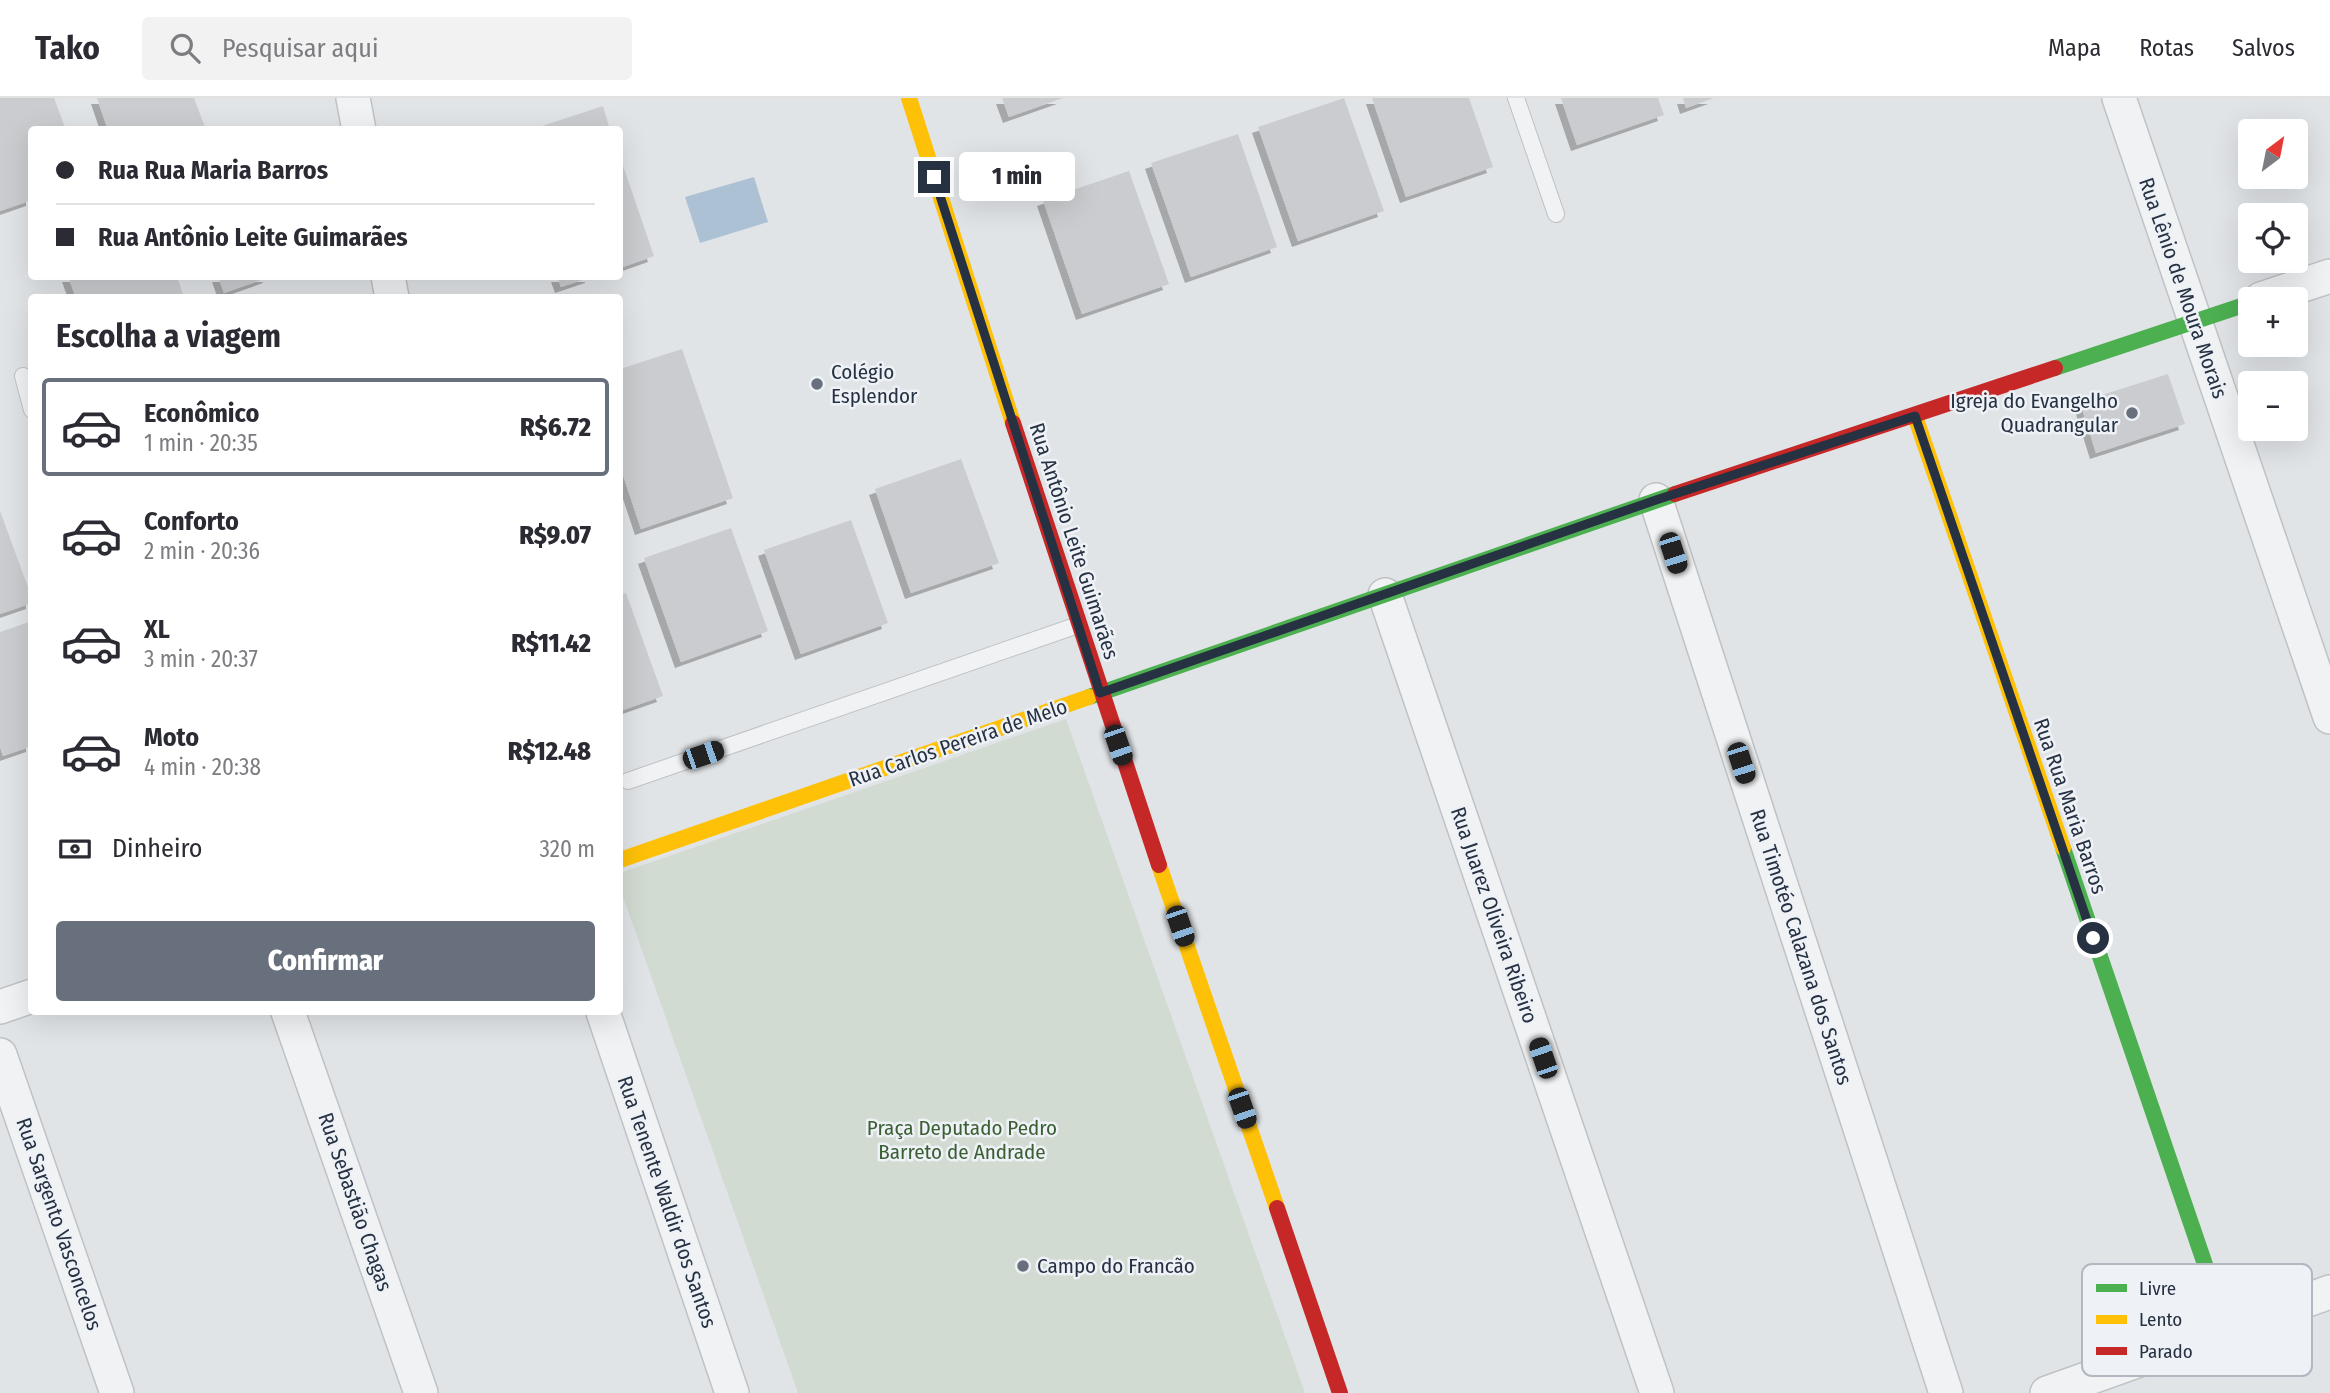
<!DOCTYPE html>
<html lang="pt">
<head>
<meta charset="utf-8">
<style>
  :root { --surface:#fff; --page:#f2f2f3; --text:#2b2b33; --muted:#7c7c81; --line:#e1e1e2; --accent:#67707c }
  body { margin:0; font-family:"Fira Sans Condensed",sans-serif; background:var(--page); color:var(--text); height:100vh; display:flex; flex-direction:column; font-size:26px; white-space:nowrap }
  * { box-sizing:border-box; margin:0 }
  p { font-size:23px; color:var(--muted) }
  .icon { flex:none; width:38px; height:38px; fill:none; stroke:currentColor; stroke-width:2; stroke-linecap:round; stroke-linejoin:round }
  .map { position:relative; flex:1; overflow:hidden }
  .details { position:absolute; left:28px; top:196px; width:595px; height:721px; display:flex; flex-direction:column; background:var(--surface); border-radius:7px; box-shadow:0 7px 28px #0002 }
  .details>* { flex:none }
  .guide { position:absolute; left:28px; top:28px; width:595px; height:154px; border-radius:7px; box-shadow:0 7px 28px #0002; display:grid; align-content:center; height:154px; padding:0 28px; background:var(--surface) }
  .needle { width:46px; rotate:32deg }
  .controls { position:absolute; left:2238px; top:21px; display:grid; gap:14px }
  .controls a { display:grid; place-items:center; width:70px; height:70px; border-radius:7px; background:var(--surface); box-shadow:0 7px 28px #0002; font-size:35px }
  .end { position:absolute; width:32px; height:32px; margin:-16px; border:9px solid #263142; background:#fff; box-shadow:0 0 0 4px #fff }
  .from { border-radius:50% }
  .bubble { position:absolute; height:49px; border-radius:7px; background:var(--surface); box-shadow:0 7px 28px #0002; font-size:23px; font-weight:800; line-height:49px; text-align:center }
  .car { position:absolute; width:21px; height:42px; margin:-21px -10px; border-radius:9px; box-shadow:0 0 5px 2px #0007; background:linear-gradient(#222 24%,#8ab4d8 0 40%,#222 0 76%,#8ab4d8 0 86%,#222 0) }
  .guide b { display:flex; align-items:center; gap:24px; height:66px; font-size:26px }
  .guide b+b { border-top:2px solid var(--line) }
  .guide i { width:18px; height:18px; background:var(--text) }
  ul { padding:0; list-style:none }
  li { display:flex; align-items:center; gap:21px; height:98px; margin:0 14px 10px; padding:0 14px; border:4px solid transparent; border-radius:7px }
  li div { flex:1 }
  li b { display:block; font-size:26px }
  li em { font-style:normal; font-weight:800 }
  li.on { border-color:var(--accent) }
  li>.icon { width:63px; height:63px; stroke-width:1.5 }
  h2 { padding:0 28px; font-size:32px; line-height:84px }
  .pay { display:flex; align-items:center; gap:18px; height:77px; padding:0 28px; font-size:26px }
  .pay p { margin-inline-start:auto }
  .action { display:flex; gap:14px; margin-top:auto; padding:14px 28px }
  .action a { flex:1; height:80px; border-radius:7px; background:var(--accent); color:#fff; font-size:28px; font-weight:800; line-height:80px; text-align:center }
  header { display:flex; align-items:center; gap:42px; box-sizing:border-box; height:98px; padding:0 35px; background:var(--surface); border-bottom:2px solid var(--line) }
  header strong { font-size:33px }
  nav { display:flex; gap:38px; margin-inline-start:auto; font-size:24px }
  .search { width:490px; height:63px; background:var(--page); display:flex; align-items:center; gap:18px; box-sizing:border-box; padding:0 24px; border-radius:7px; color:var(--muted); font-size:26px }
  .map>svg:first-child { display:block }
  .green { fill:#d2dbd1 }
  .water { fill:#adc1d5 }
  .building { fill:#cacccf; filter:url(#shadow) }
  .lines { fill:none; stroke-linecap:round; stroke-linejoin:round }
  .lane-casing { stroke:#bfc2c5; stroke-width:18 }
  .street-casing { stroke:#bfc2c5; stroke-width:36 }
  .lane { stroke:#f1f2f3; stroke-width:16 }
  .street { stroke:#f1f2f3; stroke-width:33 }
  .fast { stroke:#4caf50; stroke-width:16 }
  .slow { stroke:#ffc107; stroke-width:16 }
  .jam { stroke:#c62828; stroke-width:16 }
  .route { stroke:#263142; stroke-width:9 }
  .poi-dot { fill:#67707c; stroke:#eef2f7; stroke-width:2.5 }
  .labels { text-anchor:middle; stroke-width:5; stroke-linejoin:round; paint-order:stroke }
  .street-label { font-size:21px; fill:#263142; stroke:#eef2f7 }
  .poi-label { font-size:21px; fill:#263142; stroke:#eef2f7; text-anchor:start }
  .park-label { font-size:21px; fill:#3b5f32; stroke:#eef2f7 }
  .key { fill:#eef2f7; stroke:#b2b8c1; stroke-width:2 }
  .key-label { font-size:19px; fill:#263142 }
</style>
</head>
<body>
<header>
<strong>Tako</strong>
<div class="search"><svg class="icon" aria-label="search" viewBox="0 0 24 24"><circle cx="10" cy="10" r="6"/><path d="M15 15l6 6"/></svg>Pesquisar aqui</div>
<nav><a>Mapa</a><a>Rotas</a><a>Salvos</a></nav>
</header>
<div class="map">
<svg width="2330" height="1295" viewBox="0 0 2330 1295">
  <defs>
    <filter id="shadow"><feDropShadow dx="-6" dy="6" stdDeviation="0" flood-color="#0004"/></filter>
  </defs>
  <rect width="100%" height="100%" fill="#e1e4e7"/>
  <path class="green" d="M1066,621L1305,1295H798L620,790V775Z"/>
  <path class="water" d="M754,79L768,124L700,145L685,99Z"/>
  <path class="building" d="M0,0H54L66,32H32V102L0,113Z
    M97,0H194L206,32H108Z
    M1002,0H1063L1009,19Z
    M1344,0L1384,113L1298,143L1258,29Z
    M1372,0H1469L1493,69L1406,99Z
    M1561,0H1658L1664,17L1577,47Z
    M1683,0H1714L1686,10Z
    M603,8L610,32H533V31Z
    M1238,36L1277,149L1191,179L1151,65Z
    M620,59L654,158L620,170Z
    M1129,73L1169,186L1082,216L1043,102Z
    M68,178H177L184,200H76Z
    M218,178H268L269,179L224,195Z
    M557,178H591V179L561,189Z
    M682,251L733,400L641,431L620,368V271Z
    M2168,276L2185,326L2096,355L2080,304Z
    M961,361L999,465L911,495L875,391Z
    M0,413L32,500V505L0,516Z
    M851,422L888,525L801,556L764,452Z
    M731,430L768,533L681,564L644,460Z
    M626,495L663,598L620,613V497Z
    M32,523V648L3,658L0,649V534Z"/>
  <g class="lines">
    <g class="lane-casing">
      <path id="lane" d="M1516,0L1556,116
        M23,278L32,312
        M628,683L1078,527"/>
    </g>
    <g class="street-casing">
      <path id="street" d="M353,0L359,32
        M2119,0L2330,619
        M388,178L392,200
        M2261,201L2330,178
        M1656,402L1946,1295
        M1385,497L1657,1295
        M0,909L32,898
        M288,914L421,1295
        M603,914L732,1295
        M0,957L117,1295
        M2047,1295L2330,1194"/>
    </g>
    <use href="#lane" class="lane"/>
    <use href="#street" class="street"/>
    <path class="fast" d="M2055,270L2250,205
      M1089,599L1675,396
      M2063,750L2227,1231"/>
    <path class="slow" d="M909,0L1013,325
      M1915,318L2063,750
      M620,762L1089,599
      M1159,767L1277,1110"/>
    <path class="jam" d="M1013,325L1159,767
      M1675,396L2055,270
      M1277,1110L1340,1295"/>
  </g>
  <g class="lines">
    <path class="route" d="M934,79L1100,595L1656,402L1915,318L2093,840"/>
  </g>
  <g class="poi-dot">
    <circle cx="817" cy="286" r="7"/>
    <circle cx="2132" cy="315" r="7"/>
    <circle cx="1023" cy="1168" r="7"/>
  </g>
  <g class="labels">
    <g class="street-label">
      <text transform="translate(2183 190) rotate(71)" y="7">Rua Lênio de Moura Morais</text>
      <text transform="translate(1074 443) rotate(72)" y="7">Rua Antônio Leite Guimarães</text>
      <text transform="translate(958 645) rotate(-19)" y="7">Rua Carlos Pereira de Melo</text>
      <text transform="translate(2070 708) rotate(71)" y="7">Rua Rua Maria Barros</text>
      <text transform="translate(1494 817) rotate(71)" y="7">Rua Juarez Oliveira Ribeiro</text>
      <text transform="translate(1801 849) rotate(72)" y="7">Rua Timotéo Calazana dos Santos</text>
      <text transform="translate(355 1104) rotate(71)" y="7">Rua Sebastião Chagas</text>
      <text transform="translate(667 1104) rotate(71)" y="7">Rua Tenente Waldir dos Santos</text>
      <text transform="translate(59 1126) rotate(71)" y="7">Rua Sargento Vasconcelos</text>
    </g>
    <g class="poi-label">
      <text x="831" y="281">Colégio<tspan x="831" dy="24">Esplendor</tspan></text>
      <text x="2118" y="310" text-anchor="end">Igreja do Evangelho<tspan x="2118" dy="24">Quadrangular</tspan></text>
      <text x="1037" y="1175">Campo do Francão</text>
    </g>
    <g class="park-label">
      <text x="962" y="1037">Praça Deputado Pedro<tspan x="962" dy="24">Barreto de Andrade</tspan></text>
    </g>
  </g>
  <rect x="2082" y="1166" width="230" height="112" rx="10" class="key"/>
  <rect x="2096" y="1186" width="31" height="8" fill="#4caf50"/>
  <rect x="2096" y="1217" width="31" height="9" fill="#ffc107"/>
  <rect x="2096" y="1249" width="31" height="8" fill="#c62828"/>
  <g class="key-label">
    <text x="2139" y="1197">Livre</text>
    <text x="2139" y="1228">Lento</text>
    <text x="2139" y="1260">Parado</text>
  </g>
</svg>
<div class="controls">
<a><svg class="needle" viewBox="-14 -14 28 28"><path d="M0-13l5 13h-10z" fill="#e53935"/><path d="M0 13l5-13h-10z" fill="#7c7c81"/></svg></a>
<a><svg class="icon" aria-label="locate" viewBox="0 0 24 24"><circle cx="12" cy="12" r="6"/><path d="M12 2v4M12 18v4M2 12h4M18 12h4"/></svg></a>
<a>+</a>
<a>−</a>
</div>
<i class="end from" style="left:2093px;top:840px"></i>
<i class="end" style="left:934px;top:79px"></i>
<div class="bubble" style="left:959px;top:54px;width:116px">1 min</div>
<i class="car" style="left:1673px;top:455px;rotate:162deg"></i>
<i class="car" style="left:1118px;top:647px;rotate:161deg"></i>
<i class="car" style="left:703px;top:657px;rotate:71deg"></i>
<i class="car" style="left:1741px;top:665px;rotate:162deg"></i>
<i class="car" style="left:1180px;top:828px;rotate:161deg"></i>
<i class="car" style="left:1543px;top:960px;rotate:341deg"></i>
<i class="car" style="left:1242px;top:1010px;rotate:161deg"></i>
<div class="guide">
<b><i class="from"></i>Rua Rua Maria Barros</b>
<b><i></i>Rua Antônio Leite Guimarães</b>
</div>
<section class="details">
<h2>Escolha a viagem</h2>
<ul>
<li class="on"><svg class="icon" aria-label="car" viewBox="0 0 24 24"><path d="M5 17H2v-5l4-1 3-4h7l3 4 3 1v5h-3M9 17h6M6 11h13"/><circle cx="7" cy="17" r="2"/><circle cx="17" cy="17" r="2"/></svg><div><b>Econômico</b><p>1 min · 20:35</p></div><em>R$6.72</em></li>
<li><svg class="icon" aria-label="car" viewBox="0 0 24 24"><path d="M5 17H2v-5l4-1 3-4h7l3 4 3 1v5h-3M9 17h6M6 11h13"/><circle cx="7" cy="17" r="2"/><circle cx="17" cy="17" r="2"/></svg><div><b>Conforto</b><p>2 min · 20:36</p></div><em>R$9.07</em></li>
<li><svg class="icon" aria-label="car" viewBox="0 0 24 24"><path d="M5 17H2v-5l4-1 3-4h7l3 4 3 1v5h-3M9 17h6M6 11h13"/><circle cx="7" cy="17" r="2"/><circle cx="17" cy="17" r="2"/></svg><div><b>XL</b><p>3 min · 20:37</p></div><em>R$11.42</em></li>
<li><svg class="icon" aria-label="car" viewBox="0 0 24 24"><path d="M5 17H2v-5l4-1 3-4h7l3 4 3 1v5h-3M9 17h6M6 11h13"/><circle cx="7" cy="17" r="2"/><circle cx="17" cy="17" r="2"/></svg><div><b>Moto</b><p>4 min · 20:38</p></div><em>R$12.48</em></li>
</ul>
<div class="pay"><svg class="icon" aria-label="cash" viewBox="0 0 24 24"><path d="M3 7h18v10H3z"/><circle cx="12" cy="12" r="2"/></svg>Dinheiro<p>320 m</p></div>
<div class="action"><a>Confirmar</a></div>
</section>
</div>
</body>
</html>
